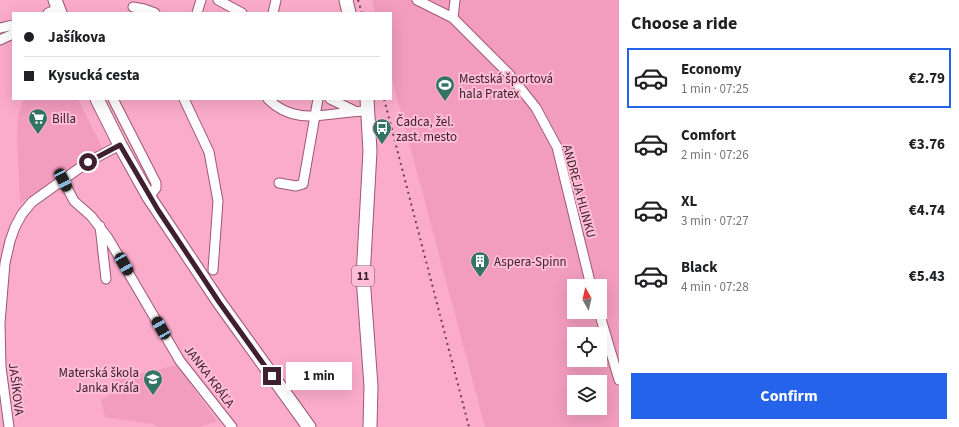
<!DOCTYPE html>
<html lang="en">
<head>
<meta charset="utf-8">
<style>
  :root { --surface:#fff; --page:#f2f2f2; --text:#202124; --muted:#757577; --line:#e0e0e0; --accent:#2563eb }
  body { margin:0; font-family:"Source Sans 3",sans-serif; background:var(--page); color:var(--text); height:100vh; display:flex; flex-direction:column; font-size:15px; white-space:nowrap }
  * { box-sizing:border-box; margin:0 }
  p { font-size:13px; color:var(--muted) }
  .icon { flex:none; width:22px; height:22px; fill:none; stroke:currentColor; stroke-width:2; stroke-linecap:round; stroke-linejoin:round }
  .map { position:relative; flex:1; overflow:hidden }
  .drawer { display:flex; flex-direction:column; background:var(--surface); width:340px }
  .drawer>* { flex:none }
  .hud { position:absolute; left:12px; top:12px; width:380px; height:88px; border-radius:0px; box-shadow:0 4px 16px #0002; display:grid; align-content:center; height:88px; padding:0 12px; background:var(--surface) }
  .needle { width:26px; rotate:352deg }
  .fabs { position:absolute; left:567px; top:279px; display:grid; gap:8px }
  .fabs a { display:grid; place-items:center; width:40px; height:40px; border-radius:0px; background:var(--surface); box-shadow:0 4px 16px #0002; font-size:20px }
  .end { position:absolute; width:18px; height:18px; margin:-9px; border:5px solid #3f212d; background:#fff; box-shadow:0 0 0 2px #fff }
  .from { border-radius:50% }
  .bubble { position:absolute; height:28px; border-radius:0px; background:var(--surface); box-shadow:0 4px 16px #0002; font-size:13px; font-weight:700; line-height:28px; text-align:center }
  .car { position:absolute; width:12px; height:24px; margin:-12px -6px; border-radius:5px; box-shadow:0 0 3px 1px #0007; background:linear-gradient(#222 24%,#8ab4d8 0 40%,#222 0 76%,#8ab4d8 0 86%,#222 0) }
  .hud b { display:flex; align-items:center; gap:14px; height:38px; font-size:15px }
  .hud b+b { border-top:1px solid var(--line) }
  .hud i { width:10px; height:10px; background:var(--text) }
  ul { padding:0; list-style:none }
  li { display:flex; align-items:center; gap:12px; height:60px; margin:0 8px 6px; padding:0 4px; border:2px solid transparent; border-radius:0px }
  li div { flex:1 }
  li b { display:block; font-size:15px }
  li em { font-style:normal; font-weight:700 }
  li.current { border-color:var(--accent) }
  li>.icon { width:36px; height:36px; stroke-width:1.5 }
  h2 { padding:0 12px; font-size:18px; line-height:48px }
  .cta { display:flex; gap:8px; margin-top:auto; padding:8px 12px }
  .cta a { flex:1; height:46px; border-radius:0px; background:var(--accent); color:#fff; font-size:16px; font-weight:700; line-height:46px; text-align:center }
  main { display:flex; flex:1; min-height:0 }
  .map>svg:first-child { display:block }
  .built { fill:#f29cbe; fill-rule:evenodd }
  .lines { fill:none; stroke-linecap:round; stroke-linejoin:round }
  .street-casing { stroke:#9d5774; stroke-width:11 }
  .primary-casing { stroke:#9d5774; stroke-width:15 }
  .street { stroke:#fff; stroke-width:9 }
  .primary { stroke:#fff; stroke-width:13 }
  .rail { stroke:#694050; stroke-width:2; stroke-dasharray:2 4; stroke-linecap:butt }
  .route { stroke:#3f212d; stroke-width:5 }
  .labels { text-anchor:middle; stroke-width:4; stroke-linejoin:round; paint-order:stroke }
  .shield { fill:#ffbed6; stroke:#795060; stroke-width:1 }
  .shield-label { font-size:12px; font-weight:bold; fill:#3f212d }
  .poi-label { font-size:13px; fill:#3f212d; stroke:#ffbed6; text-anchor:start }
  .street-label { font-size:13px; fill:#3f212d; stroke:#ffbed6 }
</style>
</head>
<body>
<main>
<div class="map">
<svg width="619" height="427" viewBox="0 0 619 427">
  <rect width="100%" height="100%" fill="#fbacca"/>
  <path class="built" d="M372,0H619V427H485L391,75V13H375ZM574,286H600V312H574ZM574,334H600V360H574ZM574,382H600V408H574Z
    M24,99H78L103,149L20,203L17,137L18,115Z
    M177,365L217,421L200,427H158L153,424L105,417L101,400L115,391L113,380Z"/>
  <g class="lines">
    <g class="street-casing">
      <path id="street" d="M218,0L242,13
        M417,0L453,18L509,74L536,108L557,147L591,286
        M133,7L144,9L155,13
        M48,13L58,9
        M197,13L201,0
        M273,13L276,0
        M453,18L455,0
        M0,28L13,25
        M0,40L13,34
        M113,99L156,183V188L149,197
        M184,99L209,152L218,201L213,270
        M268,99C298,129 332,110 369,111
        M330,99L353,110
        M63,180L74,201L91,216L108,238L180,361L232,427
        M279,183L296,186L303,184L318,99
        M100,226L106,279
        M599,312L619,380
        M9,427L1,367L0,323L5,263L10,241L15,227L22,214L32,202L88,162L120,145"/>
    </g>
    <g class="primary-casing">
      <path id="primary" d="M55,0L60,13
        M346,0L349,13
        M97,99L120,145L149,197L219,302L309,427
        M367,99L370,151L363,277L371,386L370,427"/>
    </g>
    <use href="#street" class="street"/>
    <use href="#primary" class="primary"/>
    <path class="rail" d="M358,0L362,13
      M384,99L469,427"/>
  </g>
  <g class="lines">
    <path class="route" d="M88,162L120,145L158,210L219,302L272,376"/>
  </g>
  <defs>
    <g id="stadium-pin" transform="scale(1)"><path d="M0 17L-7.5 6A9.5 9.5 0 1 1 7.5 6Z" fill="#337464" stroke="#ffbed6"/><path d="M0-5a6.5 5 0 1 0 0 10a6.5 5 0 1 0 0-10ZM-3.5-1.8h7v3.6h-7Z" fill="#fff"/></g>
    <g id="supermarket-pin" transform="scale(1)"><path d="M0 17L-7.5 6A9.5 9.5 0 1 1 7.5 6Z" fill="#337464" stroke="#ffbed6"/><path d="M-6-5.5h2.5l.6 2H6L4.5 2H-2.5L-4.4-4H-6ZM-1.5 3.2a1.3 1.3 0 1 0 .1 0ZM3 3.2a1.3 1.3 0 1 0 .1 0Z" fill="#fff"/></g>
    <g id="bus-pin" transform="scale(1)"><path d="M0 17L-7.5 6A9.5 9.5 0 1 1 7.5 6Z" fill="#337464" stroke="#ffbed6"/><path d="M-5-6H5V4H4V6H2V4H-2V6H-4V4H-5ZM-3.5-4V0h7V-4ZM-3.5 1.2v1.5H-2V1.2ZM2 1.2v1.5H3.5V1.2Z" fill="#fff"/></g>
    <g id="building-pin" transform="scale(1)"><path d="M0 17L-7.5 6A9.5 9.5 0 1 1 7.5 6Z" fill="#337464" stroke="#ffbed6"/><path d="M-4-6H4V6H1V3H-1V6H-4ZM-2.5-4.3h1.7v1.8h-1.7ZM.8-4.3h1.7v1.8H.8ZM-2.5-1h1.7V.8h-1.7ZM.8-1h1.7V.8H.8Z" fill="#fff"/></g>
    <g id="school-pin" transform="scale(1)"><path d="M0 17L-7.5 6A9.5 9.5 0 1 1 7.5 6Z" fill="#337464" stroke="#ffbed6"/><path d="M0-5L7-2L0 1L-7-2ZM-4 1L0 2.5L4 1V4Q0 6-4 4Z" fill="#fff"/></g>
  </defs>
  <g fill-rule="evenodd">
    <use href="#stadium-pin" x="445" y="85"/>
    <use href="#supermarket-pin" x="38" y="118"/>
    <use href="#bus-pin" x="382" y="128"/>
    <use href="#building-pin" x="480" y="261"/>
    <use href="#school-pin" x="153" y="379"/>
  </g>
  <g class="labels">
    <rect class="shield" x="352" y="266" width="22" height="20" rx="3"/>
    <g class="shield-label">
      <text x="363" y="280">11</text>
    </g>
    <g class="poi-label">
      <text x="459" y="83">Mestská športová<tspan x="459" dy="15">hala Pratex</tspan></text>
      <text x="52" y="123">Billa</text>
      <text x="396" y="126">Čadca, žel.<tspan x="396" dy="15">zast. mesto</tspan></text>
      <text x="494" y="266">Aspera-Spinn</text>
      <text x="139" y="377" text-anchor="end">Materská škola<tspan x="139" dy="15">Janka Kráľa</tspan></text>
    </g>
    <g class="street-label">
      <text transform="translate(580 191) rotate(75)" y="5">ANDREJA HLINKU</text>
      <text transform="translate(210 376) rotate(53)" y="5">JANKA KRÁĽA</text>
      <text transform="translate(17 389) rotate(83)" y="5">JAŠÍKOVA</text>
    </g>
  </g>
</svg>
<div class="fabs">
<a><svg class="needle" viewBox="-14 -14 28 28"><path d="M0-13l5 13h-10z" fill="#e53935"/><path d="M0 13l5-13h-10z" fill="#757577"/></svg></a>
<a><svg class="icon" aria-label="locate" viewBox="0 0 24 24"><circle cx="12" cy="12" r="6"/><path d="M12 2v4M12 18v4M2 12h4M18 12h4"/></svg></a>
<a><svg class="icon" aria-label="layers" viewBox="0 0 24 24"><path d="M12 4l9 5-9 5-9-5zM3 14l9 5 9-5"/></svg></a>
</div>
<i class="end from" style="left:88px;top:162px"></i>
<i class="end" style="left:272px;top:376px"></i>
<div class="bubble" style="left:286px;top:362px;width:66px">1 min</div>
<i class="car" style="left:63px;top:180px;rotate:153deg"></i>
<i class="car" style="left:124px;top:264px;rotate:150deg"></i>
<i class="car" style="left:161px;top:328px;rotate:330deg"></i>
<div class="hud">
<b><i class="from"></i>Jašíkova</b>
<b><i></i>Kysucká cesta</b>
</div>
</div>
<section class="drawer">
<h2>Choose a ride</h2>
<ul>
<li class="current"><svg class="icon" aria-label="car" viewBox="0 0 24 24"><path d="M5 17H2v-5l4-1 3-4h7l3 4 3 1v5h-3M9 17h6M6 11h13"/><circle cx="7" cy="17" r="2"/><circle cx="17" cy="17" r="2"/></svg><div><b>Economy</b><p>1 min · 07:25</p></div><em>€2.79</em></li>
<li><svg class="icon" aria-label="car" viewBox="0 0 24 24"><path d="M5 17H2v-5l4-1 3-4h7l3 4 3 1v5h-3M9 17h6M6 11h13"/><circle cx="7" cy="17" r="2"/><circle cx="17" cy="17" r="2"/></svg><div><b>Comfort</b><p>2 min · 07:26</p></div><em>€3.76</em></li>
<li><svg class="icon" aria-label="car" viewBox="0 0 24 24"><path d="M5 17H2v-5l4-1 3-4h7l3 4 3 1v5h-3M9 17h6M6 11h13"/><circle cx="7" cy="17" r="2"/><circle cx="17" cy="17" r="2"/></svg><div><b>XL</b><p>3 min · 07:27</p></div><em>€4.74</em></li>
<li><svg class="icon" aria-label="car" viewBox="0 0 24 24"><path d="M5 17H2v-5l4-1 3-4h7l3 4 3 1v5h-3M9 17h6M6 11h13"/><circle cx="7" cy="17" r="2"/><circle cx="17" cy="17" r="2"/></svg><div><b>Black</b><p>4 min · 07:28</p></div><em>€5.43</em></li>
</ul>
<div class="cta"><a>Confirm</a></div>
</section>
</main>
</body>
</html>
